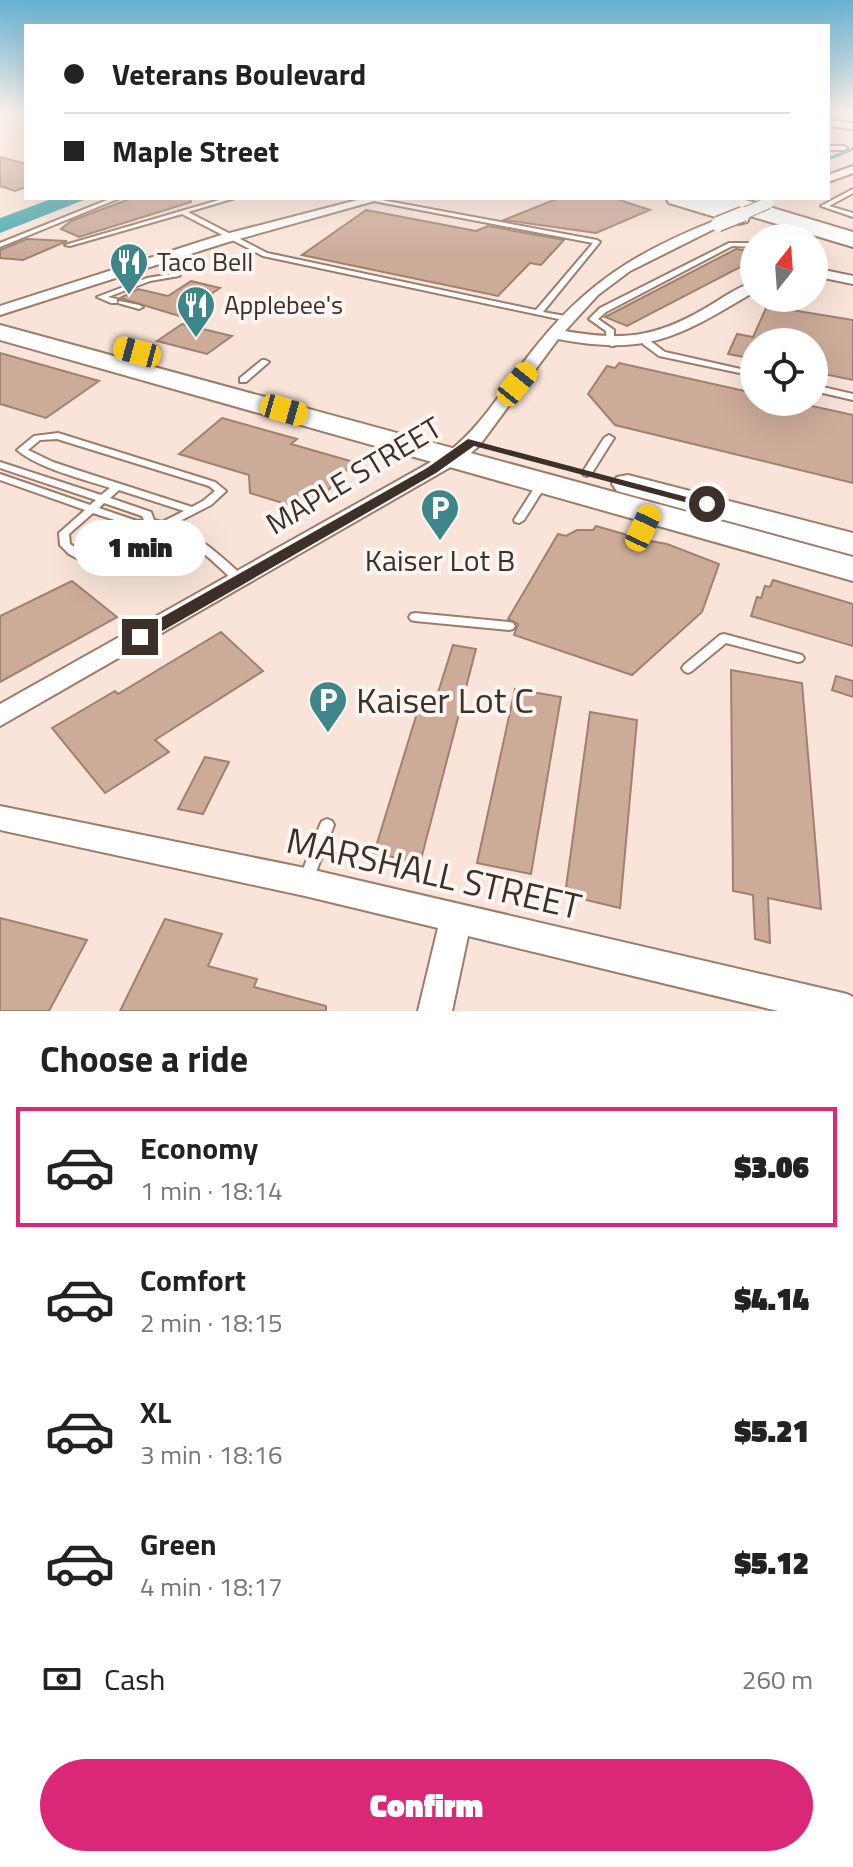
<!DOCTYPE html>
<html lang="en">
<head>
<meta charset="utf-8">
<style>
  :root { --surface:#fff; --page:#f2f2f2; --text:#222; --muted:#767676; --line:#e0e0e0; --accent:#db2777 }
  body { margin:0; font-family:"Titillium Web",sans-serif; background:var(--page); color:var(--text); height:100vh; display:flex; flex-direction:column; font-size:30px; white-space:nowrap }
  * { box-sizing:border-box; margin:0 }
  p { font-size:26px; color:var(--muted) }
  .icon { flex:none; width:44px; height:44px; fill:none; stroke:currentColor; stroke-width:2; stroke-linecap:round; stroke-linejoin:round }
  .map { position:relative; height:1011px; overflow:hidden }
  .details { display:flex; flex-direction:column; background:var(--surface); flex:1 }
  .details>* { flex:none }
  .hud { position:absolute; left:24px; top:24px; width:806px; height:176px; border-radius:0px; box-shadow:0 8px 32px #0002; display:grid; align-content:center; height:176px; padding:0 40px; background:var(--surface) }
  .needle { width:52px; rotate:17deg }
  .controls { position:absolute; left:740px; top:224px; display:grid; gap:16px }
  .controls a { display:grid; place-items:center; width:88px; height:88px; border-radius:50%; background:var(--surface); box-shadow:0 8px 32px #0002; font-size:40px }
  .end { position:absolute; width:36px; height:36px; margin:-18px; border:10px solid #3d3028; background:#fff; box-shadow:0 0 0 4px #fff }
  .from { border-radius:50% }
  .bubble { position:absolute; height:56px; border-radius:28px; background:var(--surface); box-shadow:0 8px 32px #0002; font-size:26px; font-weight:800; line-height:56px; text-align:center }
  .car { position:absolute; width:24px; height:48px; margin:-24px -12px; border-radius:10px; box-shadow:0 0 6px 2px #0007; background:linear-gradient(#f5c518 24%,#345 0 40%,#f5c518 0 76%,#345 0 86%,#f5c518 0) }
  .hud b { display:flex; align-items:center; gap:28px; height:76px; font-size:30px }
  .hud b+b { border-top:2px solid var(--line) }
  .hud i { width:20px; height:20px; background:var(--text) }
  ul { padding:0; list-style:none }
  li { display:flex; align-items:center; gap:24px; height:120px; margin:0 16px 12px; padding:0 24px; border:4px solid transparent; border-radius:0px }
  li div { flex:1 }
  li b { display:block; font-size:30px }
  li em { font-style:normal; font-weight:800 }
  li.current { border-color:var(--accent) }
  li>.icon { width:72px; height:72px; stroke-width:1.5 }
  h2 { padding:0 40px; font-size:36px; line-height:96px }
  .pay { display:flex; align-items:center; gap:20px; height:88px; padding:0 40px; font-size:30px }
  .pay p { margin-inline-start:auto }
  .primary-button { display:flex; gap:16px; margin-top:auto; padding:16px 40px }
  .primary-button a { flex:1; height:92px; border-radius:48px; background:var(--accent); color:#fff; font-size:32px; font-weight:800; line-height:92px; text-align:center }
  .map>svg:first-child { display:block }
  .water { fill:#44a9ae }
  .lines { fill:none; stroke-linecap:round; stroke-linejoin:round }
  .stream { stroke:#44a9ae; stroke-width:3 }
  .building { fill:#cdab99; stroke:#a0806e; stroke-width:2 }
  .lane-casing { stroke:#9c7c6a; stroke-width:4 }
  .street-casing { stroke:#9c7c6a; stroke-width:4 }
  .primary-casing { stroke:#9c7c6a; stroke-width:4 }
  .highway-casing { stroke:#9c7c6a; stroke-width:4 }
  .lane { fill:#fff; fill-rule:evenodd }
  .street { fill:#fff; fill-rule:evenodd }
  .primary { fill:#fff; fill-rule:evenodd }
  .highway { fill:#fff; fill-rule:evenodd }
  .street-bridge-far1-casing { stroke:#9c7c6a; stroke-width:13; stroke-linecap:butt }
  .street-bridge-casing { stroke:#9c7c6a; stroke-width:17; stroke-linecap:butt }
  .street-bridge-far1 { stroke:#fff; stroke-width:11 }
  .street-bridge { stroke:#fff; stroke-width:14 }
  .route { fill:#3d3028 }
  .labels { text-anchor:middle; stroke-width:8; stroke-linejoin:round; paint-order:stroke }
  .far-poi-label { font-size:26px; fill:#3d3028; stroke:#fcf5f1; text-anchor:start }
  .street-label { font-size:30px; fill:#3d3028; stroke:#fcf5f1 }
  .poi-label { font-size:30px; fill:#3d3028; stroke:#fcf5f1 }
  .near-poi-label { font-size:36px; fill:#3d3028; stroke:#fcf5f1; text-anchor:start }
  .near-street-label { font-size:36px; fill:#3d3028; stroke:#fcf5f1 }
</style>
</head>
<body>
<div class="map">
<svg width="853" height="1011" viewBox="0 0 853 1011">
  <rect width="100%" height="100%" fill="#fae4d9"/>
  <path class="water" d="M54,198H89L0,233V218Z"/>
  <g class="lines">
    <path class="stream" d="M828,159L853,149"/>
  </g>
  <path class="building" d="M0,157L26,164V187L15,191L0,186Z
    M132,198H190L191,202L79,237L61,229L71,221Z
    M559,198H613L650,210L596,233L504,220Z
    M366,210L476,231L488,226L564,240L541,265L530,263L498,296L302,255Z
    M27,239L67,241L23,260L0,258V250Z
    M736,249L754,252V260L627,326L605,317Z
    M191,281L220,288L179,316L120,298L138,289L168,296Z
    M767,306L853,320V380L814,372V342H754V359L728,354L737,334L753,337Z
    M182,324L211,331L232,336L207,354L157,341Z
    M0,353L99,381L46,418L0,404Z
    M619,363L754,393V402H794L853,415V483L615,425L588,394L607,366L615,368Z
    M222,418L297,439L291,444L354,462L309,511L250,493L249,475L179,454Z
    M596,526L631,536L633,543L645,540L667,544L719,564L702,612L632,675L514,635L518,624L508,619L558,534L566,536L577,530H593Z
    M773,580L853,604V646L751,616L757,597L761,598L765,586L770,587Z
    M72,581L117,617L0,682V616Z
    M221,632L263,671L155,740L169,752L105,793L52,728L115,691L118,694Z
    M453,645L476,649L420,863L374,853L421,700L435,702Z
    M731,670L802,683L821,909L768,898L770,943L755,939L753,895L733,891Z
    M836,676L853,681V697L832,690Z
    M515,689L561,697L531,874L477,863Z
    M590,712L637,720L620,908L565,895Z
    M205,757L229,762L203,814L178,809Z
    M0,918L87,940L49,1011H0Z
    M165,919L222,934L208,966L257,979L254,987L326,1006V1011H120Z"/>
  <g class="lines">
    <g class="lane-casing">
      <path id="lane" d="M828,146H844L847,148L844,150H828Z
        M853,189V193L829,206L853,213V217L821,206Z
        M112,198H120L0,247V243Z
        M226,198H235L188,212L267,253L536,310L593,243L368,200L371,198L597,240L600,242L543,312L571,317V321H568L263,256L182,214L70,246L65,245Z
        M729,243H754V247L732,246L606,312L598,319L614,330V346H611L607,344L606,331L589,319L600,308Z
        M177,273L180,275L179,276L150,281L108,297L117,299V303H111L97,297L147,278Z
        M119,301L139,305L143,307L139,309L118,303Z
        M643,340H649L665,352L754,372V376L659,356L643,344Z
        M262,360H265L269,362L246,382H240V378Z
        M814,385L853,394V400L814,391Z
        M58,433L215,482L226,491L224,493L211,505L172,525C200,536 222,557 244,577L245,580L244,583H236C214,562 193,541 164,529L99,563L80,560L69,554L60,545L59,533L85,510L0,480V474L90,505L96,500L0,468V462L101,495L110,488C83,479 38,468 17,450L34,436ZM57,439L209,486L215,491L203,501L192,507L77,470L53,462L28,450L40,440ZM119,490L184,511L162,522L154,520L151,512L110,498ZM104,503L142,516L144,520L137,521L99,508ZM93,513L136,527H153L97,555L84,553L70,544L69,534Z
        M609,435L614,438L592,473L587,476L584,475L582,473L604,438Z
        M543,479L548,482L524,520L519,523L515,522L514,520L538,482Z
        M650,509L655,512L643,538L638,541L634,540L633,538L645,512Z
        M415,613L509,622L513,623L515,626L513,629L509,630L415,621L411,620L409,617L411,614Z
        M724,634L798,654L802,655L804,658L802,661L798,662L726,643L692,671L688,673L684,671L682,668L684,665L720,635Z
        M327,819L332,821L334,825L311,885L306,887L301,885L299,880L320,825L322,821Z"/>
    </g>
    <g class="street-casing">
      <path id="street" d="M828,120L853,123V129L828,126Z
        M853,166V173L828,182V175Z
        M365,198H385L228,242L0,315V306L218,236Z
        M714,221L724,224L630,271L598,295L565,331C621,341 654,338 704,309C720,300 737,287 754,282V292C678,337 649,356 558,339L479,446L461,461L0,726V704L447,453C483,426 505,385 533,350C585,284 636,252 714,221Z
        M814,268L853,276V284L814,276Z
        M0,806L305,868L847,994L853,997V1011H778L468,936L452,1011H418L438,928L305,896L0,830Z"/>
    </g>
    <g class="primary-casing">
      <path id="primary" d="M0,325L853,557V581L0,340Z
        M628,475L853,533V555L617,491L612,484L617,477Z"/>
    </g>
    <g class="highway-casing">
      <path id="highway" d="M666,198H739L853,232V247L750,216L747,222L739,224L669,203Z"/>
    </g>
    <use href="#lane" class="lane"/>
    <use href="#street" class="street"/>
    <use href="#primary" class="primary"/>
    <use href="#highway" class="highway"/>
    <g class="street-bridge-far1-casing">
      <path id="street-bridge-far1" d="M738,216L768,203"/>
    </g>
    <g class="street-bridge-casing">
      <path id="street-bridge" d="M718,224L743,214"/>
    </g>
    <use href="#street-bridge-far1" class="street-bridge-far1"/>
    <use href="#street-bridge" class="street-bridge"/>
  </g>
  <linearGradient id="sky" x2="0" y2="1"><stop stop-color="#66b0d1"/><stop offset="0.44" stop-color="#fdf3ee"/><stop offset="1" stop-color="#fdf3ee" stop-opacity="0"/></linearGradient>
  <rect width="853" height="254" fill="url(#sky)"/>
  <path class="route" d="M468,439L713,504L707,508L474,446L436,473L145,641H134V633L427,468Z"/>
  <defs>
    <g id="restaurant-pin" transform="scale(2)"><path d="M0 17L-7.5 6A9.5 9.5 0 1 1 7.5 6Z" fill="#3d8689" stroke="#fcf5f1"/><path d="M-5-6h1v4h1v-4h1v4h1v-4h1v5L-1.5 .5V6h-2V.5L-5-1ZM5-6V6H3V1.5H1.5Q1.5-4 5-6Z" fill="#fff"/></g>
    <g id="parking-pin" transform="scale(2)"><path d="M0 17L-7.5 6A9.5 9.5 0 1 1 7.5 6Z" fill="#3d8689" stroke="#fcf5f1"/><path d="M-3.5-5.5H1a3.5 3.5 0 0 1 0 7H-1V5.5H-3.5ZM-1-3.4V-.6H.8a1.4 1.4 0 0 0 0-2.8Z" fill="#fff"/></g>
  </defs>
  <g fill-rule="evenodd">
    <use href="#restaurant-pin" x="129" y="262"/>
    <use href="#restaurant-pin" x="196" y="305"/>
    <use href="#parking-pin" x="440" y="508"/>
    <use href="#parking-pin" x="328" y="700"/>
  </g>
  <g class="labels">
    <g class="far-poi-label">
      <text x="157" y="271">Taco Bell</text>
      <text x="224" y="314">Applebee's</text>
    </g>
    <g class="street-label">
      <text transform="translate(354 476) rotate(-31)" y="10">MAPLE STREET</text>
    </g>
    <g class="poi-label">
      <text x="440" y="571">Kaiser Lot B</text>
    </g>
    <g class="near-poi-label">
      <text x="356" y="713">Kaiser Lot C</text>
    </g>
    <g class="near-street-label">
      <text transform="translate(434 873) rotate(13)" y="13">MARSHALL STREET</text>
    </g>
  </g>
</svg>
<div class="controls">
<a><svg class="needle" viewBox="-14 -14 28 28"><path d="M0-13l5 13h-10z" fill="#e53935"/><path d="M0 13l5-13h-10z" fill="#767676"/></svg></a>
<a><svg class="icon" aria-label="locate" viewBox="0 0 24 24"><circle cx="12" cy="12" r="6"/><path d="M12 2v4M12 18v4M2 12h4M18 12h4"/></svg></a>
</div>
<i class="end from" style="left:707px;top:504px"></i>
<i class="end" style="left:140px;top:637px"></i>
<div class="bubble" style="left:74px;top:520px;width:132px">1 min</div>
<i class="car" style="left:137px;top:352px;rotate:285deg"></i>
<i class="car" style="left:517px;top:384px;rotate:39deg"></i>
<i class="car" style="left:284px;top:410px;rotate:106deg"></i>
<i class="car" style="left:643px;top:528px;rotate:25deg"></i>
<div class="hud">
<b><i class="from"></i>Veterans Boulevard</b>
<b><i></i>Maple Street</b>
</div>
</div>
<section class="details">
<h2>Choose a ride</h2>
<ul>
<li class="current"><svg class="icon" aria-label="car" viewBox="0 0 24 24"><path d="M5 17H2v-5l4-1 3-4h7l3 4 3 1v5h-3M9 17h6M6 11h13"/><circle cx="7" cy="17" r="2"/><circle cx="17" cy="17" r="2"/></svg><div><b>Economy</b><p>1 min · 18:14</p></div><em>$3.06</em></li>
<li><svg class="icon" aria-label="car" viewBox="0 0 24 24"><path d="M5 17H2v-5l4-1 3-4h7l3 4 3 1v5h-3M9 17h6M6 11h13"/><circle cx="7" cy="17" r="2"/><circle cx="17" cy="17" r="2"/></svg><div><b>Comfort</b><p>2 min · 18:15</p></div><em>$4.14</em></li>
<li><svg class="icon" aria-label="car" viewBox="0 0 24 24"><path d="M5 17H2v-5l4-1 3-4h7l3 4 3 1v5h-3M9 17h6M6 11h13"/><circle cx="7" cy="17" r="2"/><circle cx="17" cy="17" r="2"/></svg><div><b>XL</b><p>3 min · 18:16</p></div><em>$5.21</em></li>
<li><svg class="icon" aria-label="car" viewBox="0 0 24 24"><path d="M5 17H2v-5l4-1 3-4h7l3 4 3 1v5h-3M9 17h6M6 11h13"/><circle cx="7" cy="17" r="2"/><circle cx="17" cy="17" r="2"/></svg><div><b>Green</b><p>4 min · 18:17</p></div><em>$5.12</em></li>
</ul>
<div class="pay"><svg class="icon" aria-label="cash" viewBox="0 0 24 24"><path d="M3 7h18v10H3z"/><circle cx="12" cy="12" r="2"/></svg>Cash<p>260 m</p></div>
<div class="primary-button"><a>Confirm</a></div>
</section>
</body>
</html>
